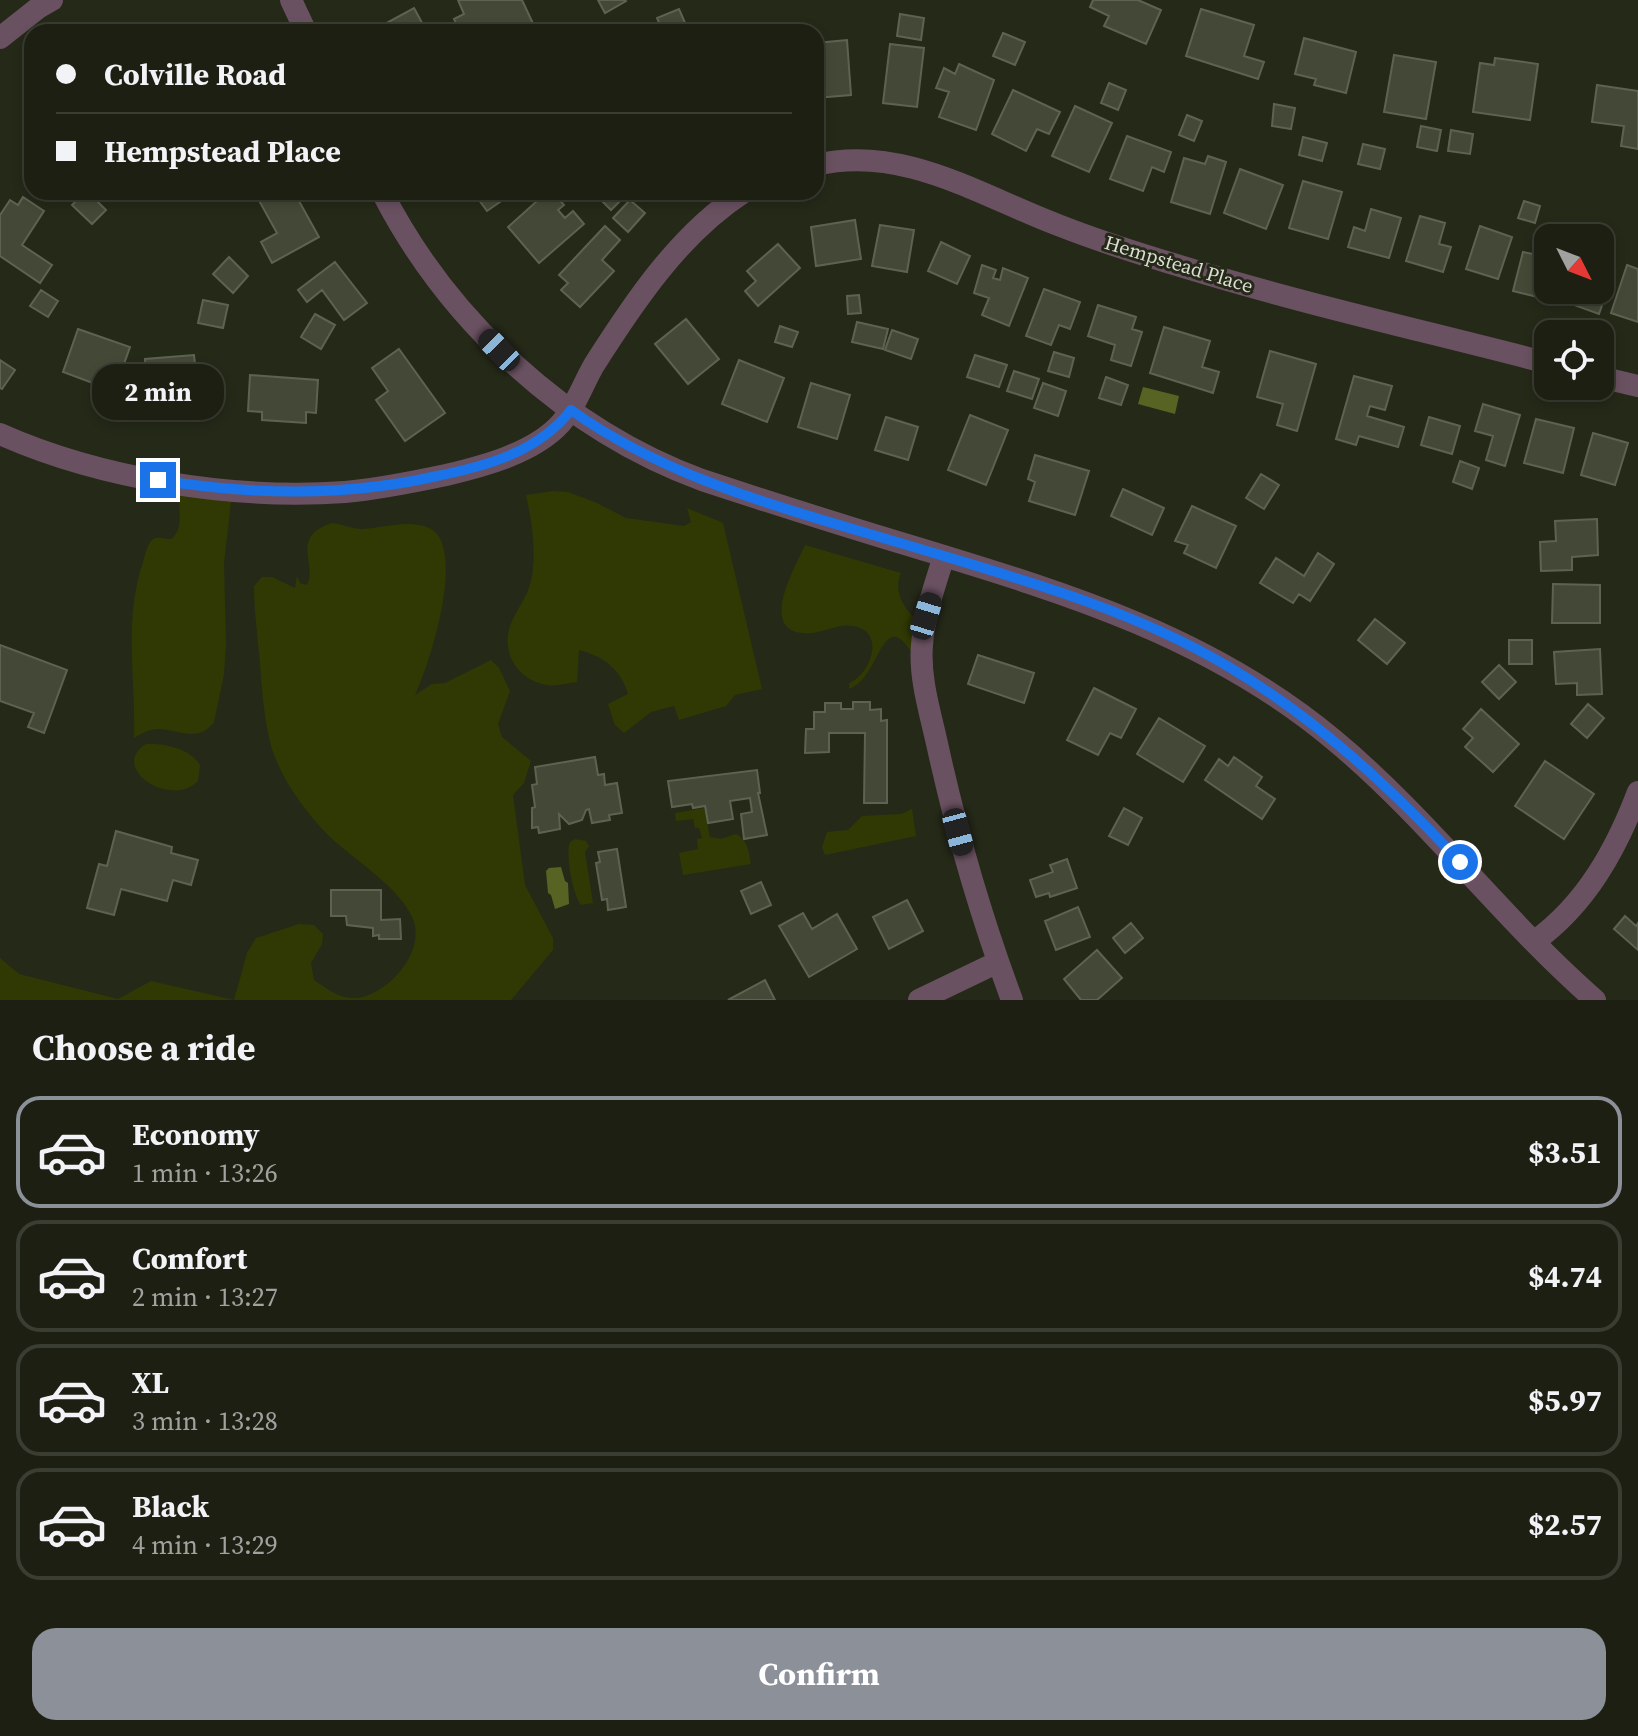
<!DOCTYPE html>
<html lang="en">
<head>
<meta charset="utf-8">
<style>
  :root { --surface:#1c1f12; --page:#292c20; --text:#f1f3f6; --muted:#a0a29f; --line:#3a3d32; --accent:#8c9099 }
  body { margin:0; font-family:"Source Serif 4",serif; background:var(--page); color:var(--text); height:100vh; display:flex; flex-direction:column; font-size:30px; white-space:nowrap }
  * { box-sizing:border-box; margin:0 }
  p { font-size:26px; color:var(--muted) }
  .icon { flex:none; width:44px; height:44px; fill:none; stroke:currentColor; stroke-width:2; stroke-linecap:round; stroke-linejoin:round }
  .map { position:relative; height:1000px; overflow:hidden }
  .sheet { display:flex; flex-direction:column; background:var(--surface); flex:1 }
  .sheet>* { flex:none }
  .top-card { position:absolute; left:24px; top:24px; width:800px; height:176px; border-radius:24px; box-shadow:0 4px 12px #0003,0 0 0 2px var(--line); display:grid; align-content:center; height:176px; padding:0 32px; background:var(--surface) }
  .needle { width:52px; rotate:132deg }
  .tools { position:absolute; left:1534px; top:224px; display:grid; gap:16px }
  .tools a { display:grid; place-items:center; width:80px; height:80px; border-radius:16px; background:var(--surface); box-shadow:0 4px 12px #0003,0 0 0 2px var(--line); font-size:40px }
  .end { position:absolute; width:36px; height:36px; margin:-18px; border:10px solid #1a73e8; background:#fff; box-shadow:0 0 0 4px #fff }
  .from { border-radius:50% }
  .bubble { position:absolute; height:56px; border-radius:24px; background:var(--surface); box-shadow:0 4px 12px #0003,0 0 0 2px var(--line); font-size:26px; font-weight:700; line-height:56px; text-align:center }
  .car { position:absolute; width:24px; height:48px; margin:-24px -12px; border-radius:10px; box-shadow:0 0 6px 2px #0007; background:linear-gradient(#222 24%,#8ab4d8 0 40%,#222 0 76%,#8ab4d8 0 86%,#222 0) }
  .top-card b { display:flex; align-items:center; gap:28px; height:76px; font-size:30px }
  .top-card b+b { border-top:2px solid var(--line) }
  .top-card i { width:20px; height:20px; background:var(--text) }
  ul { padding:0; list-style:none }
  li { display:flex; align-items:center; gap:24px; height:112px; margin:0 16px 12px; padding:0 16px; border:4px solid var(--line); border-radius:24px }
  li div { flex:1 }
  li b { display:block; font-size:30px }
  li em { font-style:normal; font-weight:700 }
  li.selected { border-color:var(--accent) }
  li>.icon { width:72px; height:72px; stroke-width:1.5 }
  h2 { padding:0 32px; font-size:36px; line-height:96px }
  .cta { display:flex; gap:16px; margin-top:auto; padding:16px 32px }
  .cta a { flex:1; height:92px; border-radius:24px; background:var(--accent); color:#fff; font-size:32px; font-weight:700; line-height:92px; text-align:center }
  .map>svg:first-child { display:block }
  .green { fill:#303903 }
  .water { fill:#566323 }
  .building { fill:#444937; stroke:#5e6351; stroke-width:2 }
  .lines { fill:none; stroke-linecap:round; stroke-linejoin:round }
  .minor { stroke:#6a5161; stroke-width:22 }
  .route { stroke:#1a73e8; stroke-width:10 }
  .labels { text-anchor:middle; stroke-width:6; stroke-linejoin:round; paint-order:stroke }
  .street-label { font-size:20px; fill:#daddd2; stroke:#252918 }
</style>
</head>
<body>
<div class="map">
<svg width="1638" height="1000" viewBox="0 0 1638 1000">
  <rect width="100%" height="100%" fill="#252918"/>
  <path class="green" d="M553,491L568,492L597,503L626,518L684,526L691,522L687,508L723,523L762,689L735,695L726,706L679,720L674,706L651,712L624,733L615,725L608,704L628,694C621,669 603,656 579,650L577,682C567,683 557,687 547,685C518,680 501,653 510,626C516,610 527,598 531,581C537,553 532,522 526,495Z
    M180,493L231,502L224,563L226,643L224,674L214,722C198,743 180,730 159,729C149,729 142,733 134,738C136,677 123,622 143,562C145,555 147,544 153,539C158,536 165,539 171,539C185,529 177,509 180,493Z
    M332,523C342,524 352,529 362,529C384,528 408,519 429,528C468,546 429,666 415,695L432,684L445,683L491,660L499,668L510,691L498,724L502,737L531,761L524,783L513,795L525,885L553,938V950L511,1000H0V958L19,974L118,999L151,981L234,1000L247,953L256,938L299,924L314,925L323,934L322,944L311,963L314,980C327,989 341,1000 358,998C388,993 424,954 414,922C403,889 354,860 329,836C306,813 282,780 272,749C263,719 262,684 259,653C257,630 254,609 254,586L262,577H272L295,588L297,576L300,583L307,585C318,565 289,537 332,523Z
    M805,545L901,573C893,591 903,608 917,620L915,655C909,650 904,639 896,637C879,634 874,681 849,689V683C871,674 886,632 854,626C839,623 825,632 811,633C755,637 794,569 805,545Z
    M146,744C164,743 190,748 200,765L198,781C171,809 108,768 146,744Z
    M704,808L710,837L721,839L736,834C748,840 749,852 751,864L683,875L679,853L698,849L697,839L702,838L699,828H695L693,819L676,821L675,813Z
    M912,809L916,836L825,855L822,847L827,832L848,830L862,816L901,814Z
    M575,839L586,841L589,846L585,852L593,903L581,905C573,895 565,854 570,842Z"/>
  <path class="water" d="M1143,387L1179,396L1175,414L1138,404Z
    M561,867L565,881L568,883L569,904L555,909L551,895L548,893L546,871L549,868Z"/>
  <path class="building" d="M458,0H522L537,32H460L454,19L464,14Z
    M598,0H625L626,1L605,13Z
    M1093,0H1138L1161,10L1146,44L1104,26L1109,16L1090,7Z
    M414,8L427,32H370Z
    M679,9L689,32H663L657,18Z
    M1201,9L1254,25L1244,56L1264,62L1258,79L1186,56Z
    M900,14L924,18L921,40L897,36Z
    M1003,33L1025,42L1015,65L993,56Z
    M1304,38L1356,52L1346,93L1314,85L1316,79L1295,74Z
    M847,40L851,95L816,98V43Z
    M890,44L924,48L917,107L883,103Z
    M1394,55L1436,62L1426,119L1384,112Z
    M1495,58L1538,64L1530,120L1473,112L1480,63L1494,65Z
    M959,64L994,80L976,130L939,117L949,92L936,88L944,68L955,74Z
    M1109,83L1126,90L1118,110L1101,103Z
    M1597,85L1638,91V149L1621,146L1624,126L1592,122Z
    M1013,90L1060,112L1049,134L1037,129L1026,151L992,134Z
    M1274,104L1295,108L1291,129L1272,126Z
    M1075,106L1112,123L1089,172L1052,156Z
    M1187,115L1202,121L1194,141L1179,135Z
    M1421,126L1441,130L1437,151L1417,147Z
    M1451,130L1473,134L1470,154L1448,151Z
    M1127,136L1171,152L1164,172L1152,167L1143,191L1110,179Z
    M1303,137L1327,143L1322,161L1299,155Z
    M1363,144L1385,149L1380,169L1358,164Z
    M1208,156L1226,162L1210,214L1171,202L1184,158L1205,164Z
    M1240,169L1283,185L1266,229L1224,213Z
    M1303,181L1342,192L1328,239L1289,228Z
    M65,192H76L81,197L88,192L106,210L92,224L72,205L75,202Z
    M266,192H294L319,237L272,263L261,242L277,233L257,197Z
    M473,192H513V193L487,211Z
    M547,192H552L564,205L558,210L565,218L573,211L584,224L539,263L508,227Z
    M593,192H624L626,195L611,210Z
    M23,197L44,211L22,245L52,265L40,283L0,256V215L10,200L18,205Z
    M630,200L645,213L628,232L613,218Z
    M1524,201L1540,206L1535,223L1518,218Z
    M1371,209L1401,218L1389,258L1348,247L1354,227L1365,231Z
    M1420,216L1445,223L1439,244L1451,247L1443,272L1406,261Z
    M855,220L861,259L816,266L811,227Z
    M880,225L914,230L907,272L872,266Z
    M605,226L620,240L602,260L614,271L580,307L561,290L568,283L559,275Z
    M1480,226L1512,237L1498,279L1466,269Z
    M941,242L970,256L957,284L928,271Z
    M778,244L800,268L758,306L745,291L756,281L747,271Z
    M1523,252L1548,257V290H1552L1550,300L1513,291Z
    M229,257L248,276L233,293L213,274Z
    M335,262L367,303L344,320L322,290L307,302L298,290Z
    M982,265L996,270L993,278L1000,280L1003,268L1028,278L1009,326L982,315L989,298L974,293Z
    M1627,265L1638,269V322L1611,313Z
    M1600,285L1608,288L1599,314L1563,301L1567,290H1600Z
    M1044,289L1080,302L1070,329L1059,325L1051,345L1026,336Z
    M41,290L58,301L48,317L30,306Z
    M859,295L861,313L848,314L847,296Z
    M203,300L228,305L223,328L198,323Z
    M1098,305L1136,317L1132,329L1142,332L1131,366L1111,360L1115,345L1088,336Z
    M315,314L335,325L321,349L301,337Z
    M686,319L719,359L688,384L655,344Z
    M857,322L888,329L883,349L852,342Z
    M780,326L798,332L792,347L775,342Z
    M1164,327L1210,341L1202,367L1219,372L1213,393L1150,373Z
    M78,329L130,347L118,381L109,378L106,388L63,372Z
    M892,330L918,339L911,359L885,350Z
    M399,349L445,413L405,441L376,400L388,391L372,368Z
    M1270,351L1316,364L1297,431L1277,425L1283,404L1257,397Z
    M1054,352L1074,358L1069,377L1048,371Z
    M194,355L197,384L185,385V390L147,393L145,359Z
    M975,355L1007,365L999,387L967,377Z
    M0,360L15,370L2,389L0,388Z
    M739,360L784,378L767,422L722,404Z
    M1014,371L1039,379L1032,399L1007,391Z
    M250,375L318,380L316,413L306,412V423L262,420V412L248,411Z
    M1354,376L1392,386L1385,410L1370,406L1367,416L1404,427L1398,447L1359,436L1356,445L1336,439Z
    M1106,377L1128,385L1121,405L1099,398Z
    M811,383L850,395L837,439L798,427Z
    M1043,383L1066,391L1058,416L1034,408Z
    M1483,404L1520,415L1505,466L1486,460L1493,436L1475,431Z
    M970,415L1008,430L986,485L948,470Z
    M886,417L918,427L908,460L875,450Z
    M1429,417L1460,426L1452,454L1421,445Z
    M1536,419L1574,428L1563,473L1524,463Z
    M1593,433L1628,443L1615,485L1581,475Z
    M1035,455L1089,471L1075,515L1029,501L1035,482L1028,479Z
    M1460,461L1479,468L1472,489L1453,482Z
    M1261,474L1279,485L1264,509L1246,498Z
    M1123,489L1164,508L1152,535L1111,516Z
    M1192,506L1236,526L1216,568L1184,553L1188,545L1175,541Z
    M1597,519L1598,555L1572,557V570L1541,571L1540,542L1556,541L1555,521Z
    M1318,553L1334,564L1310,601L1299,594L1293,603L1260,583L1276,558L1304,576Z
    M1553,584L1600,585V623H1552Z
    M1375,619L1405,643L1387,664L1358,640Z
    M1509,640H1532V664H1509Z
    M0,645L67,670L44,733L28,727L34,713L0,701Z
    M1600,649L1602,694L1577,695V683L1556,684L1554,652Z
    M978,655L1034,673L1024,703L968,684Z
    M1499,665L1516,682L1499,699L1482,682Z
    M1094,688L1136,709L1121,738L1110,733L1098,755L1067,740Z
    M853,702H870V710L881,709V721L887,720V803H864L865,733H829V752L805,753L806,729H814V712H825V703H841V709H853Z
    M1588,704L1604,718L1587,738L1571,724Z
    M1481,709L1519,744L1493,772L1465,747L1473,738L1463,729Z
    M1159,718L1205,746L1183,782L1137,754Z
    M595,757L598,775L604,774L605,785L617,783L622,813L609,815L610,820L592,823L589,809L586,810L582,820L569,824L559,814L560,829L539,833L538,827L532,828V808L535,807L532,785L537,784L535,767Z
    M1234,757L1262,777L1256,786L1275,799L1262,819L1205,780L1219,759L1228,766Z
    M1545,761L1594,794L1564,839L1515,806Z
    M757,770L760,793H758L767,835L744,839L741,814L752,812L750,798L730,801L733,819L708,823L705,806L693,808L692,804L672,807L668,781Z
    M1124,808L1142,818L1128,845L1109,836Z
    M116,831L172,847L171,853L198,860L191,885L173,880L167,901L121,889L114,915L87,908L99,864L107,866Z
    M617,849L626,907L608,910L607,899L602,900L596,863L600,862L598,852Z
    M1067,859L1077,888L1050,897L1049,893L1036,897L1030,880L1053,872L1050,865Z
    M761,882L771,905L751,914L741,891Z
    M331,890H381V920L400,919L401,939H379V935L373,936V928L347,925L346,916H331Z
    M907,900L923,931L889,949L873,917Z
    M1078,907L1090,937L1056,950L1045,921Z
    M803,913L812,929L837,914L857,949L809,977L779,926Z
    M1625,916L1636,926L1638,923V950L1614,929Z
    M1131,923L1143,938L1125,953L1113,938Z
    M1097,950L1122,978L1097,1000H1081L1064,979Z
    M765,980L775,1000H728Z"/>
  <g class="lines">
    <path class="minor" d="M291,0L306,32
      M0,38L38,8L52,0
      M816,165C902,144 981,196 1058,225C1101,242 1146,256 1190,269C1308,305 1429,332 1548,363
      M382,192C448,321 566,430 702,480C775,504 847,527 921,549C1069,594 1212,638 1334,740C1429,819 1502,919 1595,1000
      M1600,377L1638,386
      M0,434C101,479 234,500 345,492C379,489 413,482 446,475C484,466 534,453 561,423C576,406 583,384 594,365C634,302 680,233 744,192
      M944,556C935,585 924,615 922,645C919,679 931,715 938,748C957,834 981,917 1012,1000
      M1535,941C1586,904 1616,850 1638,792
      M919,1000L998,962"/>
  </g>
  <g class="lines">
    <path class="route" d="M158,480C253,495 344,497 437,476C487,466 538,452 571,410C670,481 791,510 907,545C1016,578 1130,608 1229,667C1317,719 1391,788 1460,862"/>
  </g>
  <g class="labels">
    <g class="street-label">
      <text transform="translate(1179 264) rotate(17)" y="7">Hempstead Place</text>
    </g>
  </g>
</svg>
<div class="tools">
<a><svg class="needle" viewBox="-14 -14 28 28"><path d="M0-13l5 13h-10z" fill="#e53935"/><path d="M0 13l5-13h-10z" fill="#a0a29f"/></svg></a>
<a><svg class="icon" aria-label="locate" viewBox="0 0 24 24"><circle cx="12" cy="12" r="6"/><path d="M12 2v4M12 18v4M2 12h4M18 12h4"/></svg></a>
</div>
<i class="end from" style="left:1460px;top:862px"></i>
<i class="end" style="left:158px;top:480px"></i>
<div class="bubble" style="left:92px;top:364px;width:132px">2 min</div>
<i class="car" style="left:499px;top:350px;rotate:316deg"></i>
<i class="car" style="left:926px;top:616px;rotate:17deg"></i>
<i class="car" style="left:958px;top:832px;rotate:165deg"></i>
<div class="top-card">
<b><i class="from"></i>Colville Road</b>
<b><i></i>Hempstead Place</b>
</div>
</div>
<section class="sheet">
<h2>Choose a ride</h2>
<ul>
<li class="selected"><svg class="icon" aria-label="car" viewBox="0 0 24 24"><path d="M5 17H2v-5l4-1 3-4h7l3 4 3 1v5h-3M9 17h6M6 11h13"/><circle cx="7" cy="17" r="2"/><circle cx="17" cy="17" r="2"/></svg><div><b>Economy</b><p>1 min · 13:26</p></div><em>$3.51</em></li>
<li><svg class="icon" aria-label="car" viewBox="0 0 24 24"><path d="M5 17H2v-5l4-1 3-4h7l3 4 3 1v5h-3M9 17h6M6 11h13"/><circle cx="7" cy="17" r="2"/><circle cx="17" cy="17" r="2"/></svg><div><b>Comfort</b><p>2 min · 13:27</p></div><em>$4.74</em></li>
<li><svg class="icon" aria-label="car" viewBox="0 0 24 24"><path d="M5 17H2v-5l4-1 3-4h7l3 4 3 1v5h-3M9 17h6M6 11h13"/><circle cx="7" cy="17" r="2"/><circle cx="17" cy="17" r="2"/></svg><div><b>XL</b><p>3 min · 13:28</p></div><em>$5.97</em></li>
<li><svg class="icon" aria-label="car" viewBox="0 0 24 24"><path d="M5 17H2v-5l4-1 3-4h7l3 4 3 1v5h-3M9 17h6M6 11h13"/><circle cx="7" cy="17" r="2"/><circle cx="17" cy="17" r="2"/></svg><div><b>Black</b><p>4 min · 13:29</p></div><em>$2.57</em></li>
</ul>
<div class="cta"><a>Confirm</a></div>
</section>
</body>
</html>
